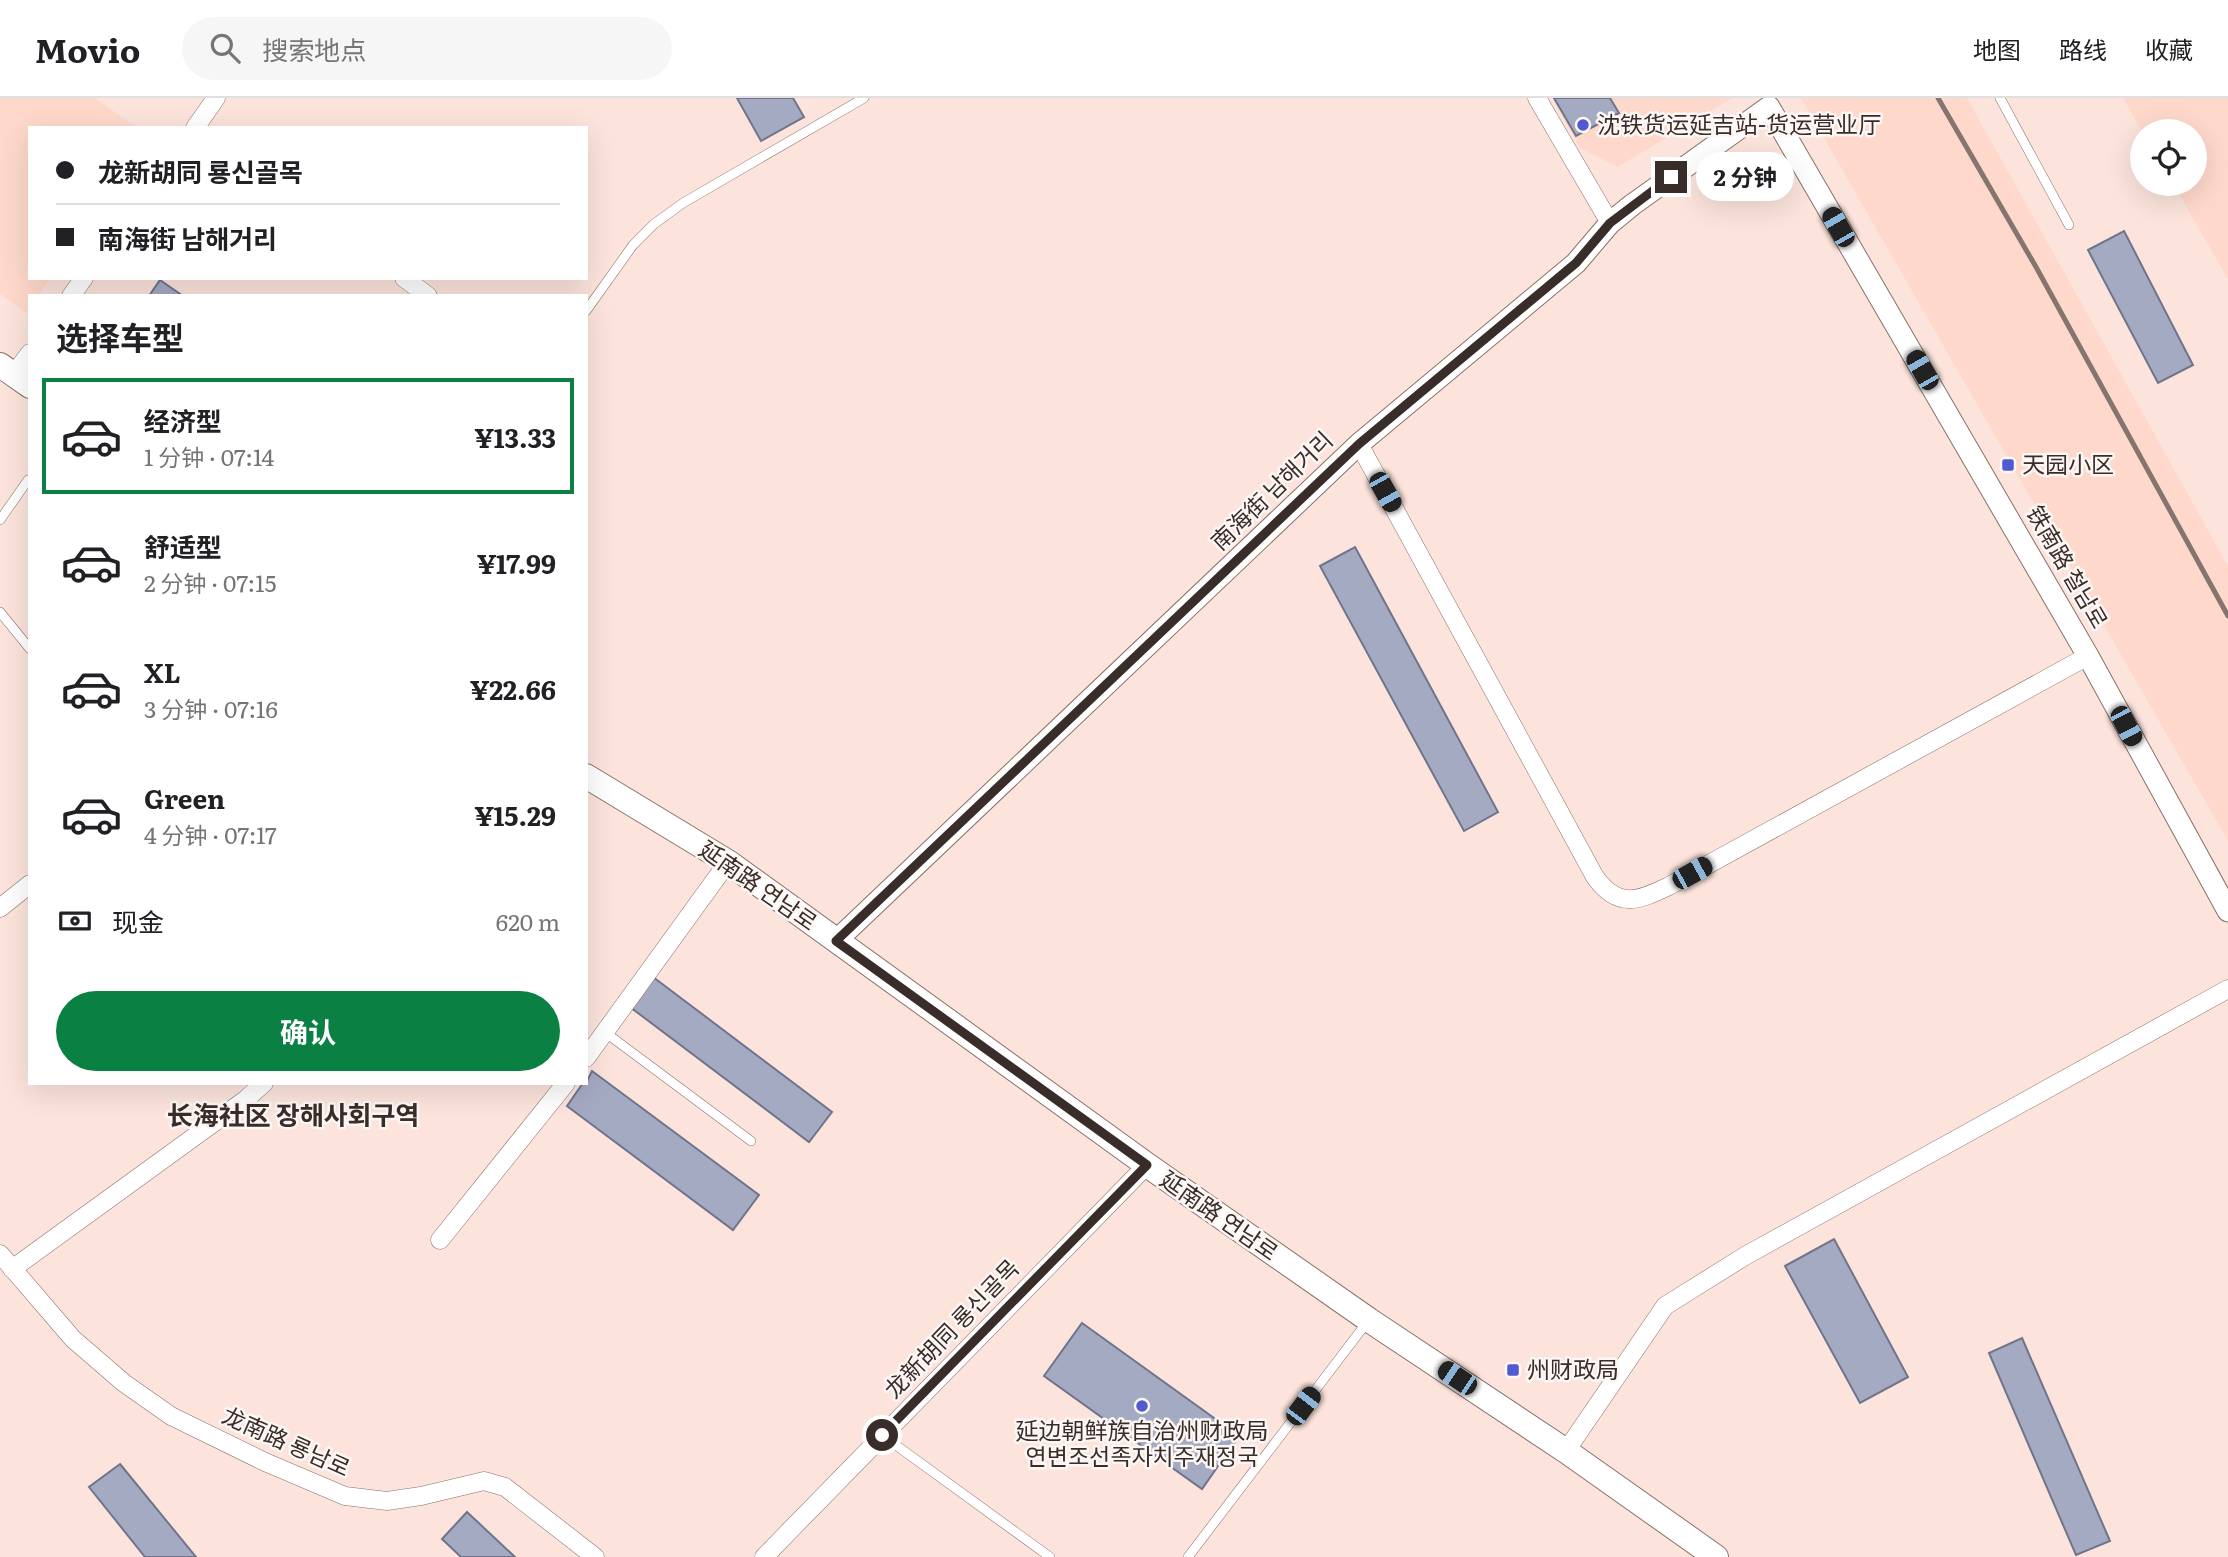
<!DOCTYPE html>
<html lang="zh">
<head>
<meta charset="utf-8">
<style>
  :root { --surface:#fff; --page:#f6f6f6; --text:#202124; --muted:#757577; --line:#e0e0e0; --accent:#0b8043 }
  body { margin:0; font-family:Literata,"Noto Sans SC","Noto Sans KR",serif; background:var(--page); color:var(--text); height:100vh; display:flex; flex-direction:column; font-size:26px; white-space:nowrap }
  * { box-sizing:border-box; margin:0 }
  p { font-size:23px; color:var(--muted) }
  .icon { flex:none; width:38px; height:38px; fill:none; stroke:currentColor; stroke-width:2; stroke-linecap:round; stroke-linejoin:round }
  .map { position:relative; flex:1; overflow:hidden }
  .panel { position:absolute; left:28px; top:196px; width:560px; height:791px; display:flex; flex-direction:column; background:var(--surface); border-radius:0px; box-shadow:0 7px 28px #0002 }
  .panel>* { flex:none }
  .hud { position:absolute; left:28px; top:28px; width:560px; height:154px; border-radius:0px; box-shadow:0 7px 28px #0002; display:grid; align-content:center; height:154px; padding:0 28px; background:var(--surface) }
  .tools { position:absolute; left:2130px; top:21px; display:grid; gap:14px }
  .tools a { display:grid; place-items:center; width:77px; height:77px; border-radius:50%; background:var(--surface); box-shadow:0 7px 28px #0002; font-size:35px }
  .end { position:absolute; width:32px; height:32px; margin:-16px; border:9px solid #382d29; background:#fff; box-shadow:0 0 0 4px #fff }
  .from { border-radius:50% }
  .bubble { position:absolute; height:49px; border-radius:24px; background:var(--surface); box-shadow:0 7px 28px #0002; font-size:23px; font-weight:700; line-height:49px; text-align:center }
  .car { position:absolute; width:21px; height:42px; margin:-21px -10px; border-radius:9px; box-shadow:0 0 5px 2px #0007; background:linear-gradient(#222 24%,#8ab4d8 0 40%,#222 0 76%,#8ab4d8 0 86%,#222 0) }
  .hud b { display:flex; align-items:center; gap:24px; height:66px; font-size:26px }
  .hud b+b { border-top:2px solid var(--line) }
  .hud i { width:18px; height:18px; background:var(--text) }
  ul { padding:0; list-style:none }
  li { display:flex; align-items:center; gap:21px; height:116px; margin:0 14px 10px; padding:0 14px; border:4px solid transparent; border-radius:0px }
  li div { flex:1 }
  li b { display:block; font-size:26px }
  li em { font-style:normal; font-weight:700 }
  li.selected { border-color:var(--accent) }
  li>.icon { width:63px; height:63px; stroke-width:1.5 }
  h2 { padding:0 28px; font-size:32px; line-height:84px }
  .pay { display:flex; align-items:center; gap:18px; height:77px; padding:0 28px; font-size:26px }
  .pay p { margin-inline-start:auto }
  .action { display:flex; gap:14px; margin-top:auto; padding:14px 28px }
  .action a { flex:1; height:80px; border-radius:42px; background:var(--accent); color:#fff; font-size:28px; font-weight:700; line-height:80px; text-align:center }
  header { display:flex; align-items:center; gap:42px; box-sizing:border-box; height:98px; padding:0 35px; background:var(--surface); border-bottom:2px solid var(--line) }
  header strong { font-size:33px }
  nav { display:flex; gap:38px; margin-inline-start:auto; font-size:24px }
  .search { width:490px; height:63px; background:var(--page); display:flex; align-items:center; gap:18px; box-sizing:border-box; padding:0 24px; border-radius:38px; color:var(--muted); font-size:26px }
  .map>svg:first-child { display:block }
  .built { fill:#fed9cb }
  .building { fill:#a5aac3; stroke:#6f748b; stroke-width:2 }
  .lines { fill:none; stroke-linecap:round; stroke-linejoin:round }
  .service-casing { stroke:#8a7167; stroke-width:10 }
  .minor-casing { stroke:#8a7167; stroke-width:19 }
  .tertiary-casing { stroke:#8a7167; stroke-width:23 }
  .secondary-casing { stroke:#8a7167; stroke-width:26 }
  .service { stroke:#fff; stroke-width:9 }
  .minor { stroke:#fff; stroke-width:18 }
  .tertiary { stroke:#fff; stroke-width:21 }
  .secondary { stroke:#fff; stroke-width:24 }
  .rail { stroke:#85756f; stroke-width:5 }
  .route { stroke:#382d29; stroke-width:9 }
  .poi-dot { fill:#515ad0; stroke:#fcf6f4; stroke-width:2.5 }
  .labels { text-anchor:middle; stroke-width:5; stroke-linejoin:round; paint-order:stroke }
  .poi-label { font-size:23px; fill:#382d29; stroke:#fcf6f4; text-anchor:start }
  .street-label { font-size:23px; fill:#382d29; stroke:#fcf6f4 }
  .quarter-label { font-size:26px; font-weight:bold; fill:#382d29; stroke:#fcf6f4 }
</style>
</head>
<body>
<header>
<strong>Movio</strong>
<div class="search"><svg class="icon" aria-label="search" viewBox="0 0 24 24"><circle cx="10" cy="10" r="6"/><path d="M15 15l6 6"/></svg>搜索地点</div>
<nav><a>地图</a><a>路线</a><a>收藏</a></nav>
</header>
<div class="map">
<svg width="2228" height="1459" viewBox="0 0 2228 1459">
  <rect width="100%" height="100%" fill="#fce4dc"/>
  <path class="built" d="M0,0H95L137,30H30V180H50L38,198H30V211L26,215L0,196Z
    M1552,0H1732L1618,69L1580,50Z
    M1801,0H1967L2228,468V743Z
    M2123,0H2228V181L2173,86H2194V33H2142Z"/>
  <path class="building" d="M737,0H793L804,19L761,43Z
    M1554,0H1610L1619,15L1576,38Z
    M2124,133L2193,267L2158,285L2088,152Z
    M160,182L183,198H149Z
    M1355,449L1498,714L1464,733L1320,468Z
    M653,879L832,1014L809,1044L630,909Z
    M592,973L759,1097L733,1132L567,1008L583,985H586Z
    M1834,1141L1908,1279L1860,1305L1785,1168Z
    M1082,1225L1239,1338L1202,1391L1044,1278Z
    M2022,1240L2110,1443L2076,1457L1989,1255Z
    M120,1366L196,1459H145L89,1389Z
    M467,1414L515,1459H461L442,1441Z"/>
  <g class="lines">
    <g class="service-casing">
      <path id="service" d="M2000,0L2069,127
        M586,213L633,147L654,126L683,105L864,0
        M0,422L28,382
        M0,514L30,551
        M606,935L751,1043
        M882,1337L1050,1459
        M1188,1459L1368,1223"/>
    </g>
    <g class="minor-casing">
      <path id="minor" d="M1537,0L1610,125
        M195,30L216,0
        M404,180L428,198
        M71,198L84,180
        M14,276L30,255
        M1359,346L1595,779C1618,811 1638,803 1669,788L2088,558
        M0,810L30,786
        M586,960L728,764
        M440,1142L566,985
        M0,1156L73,1241L124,1285L171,1318L265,1364L345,1398L387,1403L421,1398L484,1383L505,1389L595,1459
        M12,1171L245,1002L264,985
        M1566,1353L1665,1208L1745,1158L2228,891
        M764,1459L1147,1067"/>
    </g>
    <g class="tertiary-casing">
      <path id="tertiary" d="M836,843L1359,346L1576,165L1610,125L1632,107L1769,9L2088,558L2228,813"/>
    </g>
    <g class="secondary-casing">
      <path id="secondary" d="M0,267L30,288
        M586,678L728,764L1147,1067L1369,1222L1566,1353L1716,1459"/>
    </g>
    <use href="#service" class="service"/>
    <use href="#minor" class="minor"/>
    <use href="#tertiary" class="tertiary"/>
    <use href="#secondary" class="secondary"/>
    <path class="rail" d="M1938,0L2036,169L2228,518"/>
  </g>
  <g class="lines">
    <path class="route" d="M882,1337L1147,1067L836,843L1359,346L1576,165L1610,125L1671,79"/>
  </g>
  <g class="poi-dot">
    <circle cx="1583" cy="27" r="7"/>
    <rect x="2001" y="360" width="14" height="14" rx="3.5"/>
    <rect x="1506" y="1265" width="14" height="14" rx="3.5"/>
    <circle cx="1142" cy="1308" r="7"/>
  </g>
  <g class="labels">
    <g class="poi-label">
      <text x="1597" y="35">沈铁货运延吉站-货运营业厅</text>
      <text x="2022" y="375">天园小区</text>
      <text x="1527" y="1280">州财政局</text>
      <text x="1142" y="1341" text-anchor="middle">延边朝鲜族自治州财政局<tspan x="1142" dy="26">연변조선족자치주재정국</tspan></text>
    </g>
    <g class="street-label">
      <text transform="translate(1272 393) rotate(-44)" y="8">南海街 남해거리</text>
      <text transform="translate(2067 469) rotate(60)" y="8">铁南路 철남로</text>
      <text transform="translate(758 788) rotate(35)" y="8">延南路 연남로</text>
      <text transform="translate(1219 1118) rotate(35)" y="8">延南路 연남로</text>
      <text transform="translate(952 1231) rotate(-46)" y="8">龙新胡同 룡신골목</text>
      <text transform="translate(286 1344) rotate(24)" y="8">龙南路 룡남로</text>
    </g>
    <g class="quarter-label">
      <text x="293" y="1027">长海社区 장해사회구역</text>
    </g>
  </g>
</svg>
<div class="tools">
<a><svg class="icon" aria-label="locate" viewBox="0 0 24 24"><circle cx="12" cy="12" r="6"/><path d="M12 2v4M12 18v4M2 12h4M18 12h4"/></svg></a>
</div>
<i class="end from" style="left:882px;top:1337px"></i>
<i class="end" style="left:1671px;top:79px"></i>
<div class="bubble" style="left:1696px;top:54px;width:98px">2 分钟</div>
<i class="car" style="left:1838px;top:129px;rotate:330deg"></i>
<i class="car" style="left:1922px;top:272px;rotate:330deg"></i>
<i class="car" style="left:1385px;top:394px;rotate:151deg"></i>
<i class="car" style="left:2126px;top:628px;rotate:152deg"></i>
<i class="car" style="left:1692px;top:775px;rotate:61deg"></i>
<i class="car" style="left:1457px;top:1280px;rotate:304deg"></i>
<i class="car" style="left:1303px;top:1308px;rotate:37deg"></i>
<div class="hud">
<b><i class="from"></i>龙新胡同 룡신골목</b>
<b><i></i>南海街 남해거리</b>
</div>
<section class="panel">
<h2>选择车型</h2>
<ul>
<li class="selected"><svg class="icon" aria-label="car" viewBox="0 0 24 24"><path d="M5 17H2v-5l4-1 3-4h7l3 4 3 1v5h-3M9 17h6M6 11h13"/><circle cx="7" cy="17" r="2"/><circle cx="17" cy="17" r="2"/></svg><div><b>经济型</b><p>1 分钟 · 07:14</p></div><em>¥13.33</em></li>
<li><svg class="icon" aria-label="car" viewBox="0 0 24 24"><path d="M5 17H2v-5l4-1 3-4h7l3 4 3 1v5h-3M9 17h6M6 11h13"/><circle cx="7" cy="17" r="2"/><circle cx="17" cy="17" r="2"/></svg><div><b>舒适型</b><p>2 分钟 · 07:15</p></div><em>¥17.99</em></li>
<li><svg class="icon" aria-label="car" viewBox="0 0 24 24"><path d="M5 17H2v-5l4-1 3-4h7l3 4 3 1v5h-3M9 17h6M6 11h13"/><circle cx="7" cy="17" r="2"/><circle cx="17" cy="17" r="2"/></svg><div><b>XL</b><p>3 分钟 · 07:16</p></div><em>¥22.66</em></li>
<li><svg class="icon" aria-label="car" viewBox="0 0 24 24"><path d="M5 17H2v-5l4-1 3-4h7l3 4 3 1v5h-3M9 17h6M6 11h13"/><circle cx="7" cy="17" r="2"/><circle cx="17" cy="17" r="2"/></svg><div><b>Green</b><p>4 分钟 · 07:17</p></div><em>¥15.29</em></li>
</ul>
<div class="pay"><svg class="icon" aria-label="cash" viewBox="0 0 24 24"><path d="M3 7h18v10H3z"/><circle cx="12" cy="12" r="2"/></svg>现金<p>620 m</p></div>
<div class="action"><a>确认</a></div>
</section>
</div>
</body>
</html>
